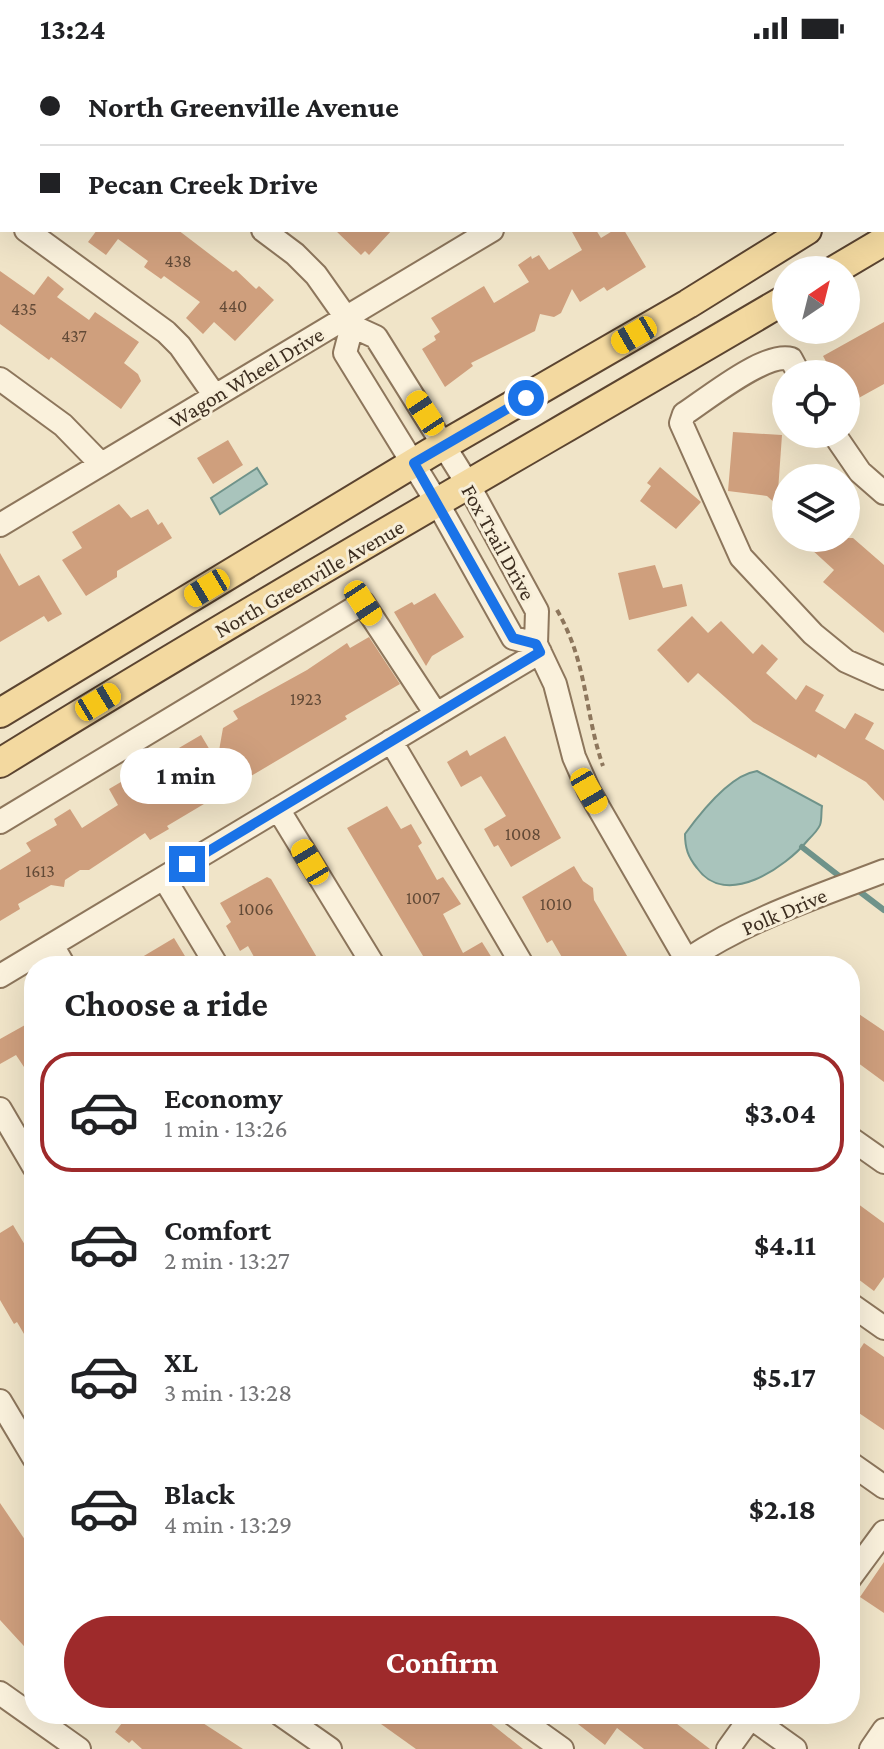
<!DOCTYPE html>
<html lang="en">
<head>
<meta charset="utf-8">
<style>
  :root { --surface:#fff; --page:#f2f2f2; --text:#202124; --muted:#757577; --line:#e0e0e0; --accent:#9e2a2b }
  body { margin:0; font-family:"Crimson Pro",serif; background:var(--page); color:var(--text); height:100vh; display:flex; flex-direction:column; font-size:30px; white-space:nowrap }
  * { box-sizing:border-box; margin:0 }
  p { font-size:26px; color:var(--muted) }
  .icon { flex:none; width:44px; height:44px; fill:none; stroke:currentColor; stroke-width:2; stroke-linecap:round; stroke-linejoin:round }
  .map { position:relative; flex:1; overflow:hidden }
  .panel { position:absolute; left:24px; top:900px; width:836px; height:768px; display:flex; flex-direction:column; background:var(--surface); border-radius:32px; box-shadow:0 8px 32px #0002 }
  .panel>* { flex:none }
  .hud { position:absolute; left:0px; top:0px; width:884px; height:176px; box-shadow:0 8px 32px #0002; display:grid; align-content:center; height:176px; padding:0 40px; background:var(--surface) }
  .needle { width:52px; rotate:35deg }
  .fabs { position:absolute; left:772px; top:200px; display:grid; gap:16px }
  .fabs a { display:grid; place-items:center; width:88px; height:88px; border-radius:50%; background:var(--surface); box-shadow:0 8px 32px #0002; font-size:40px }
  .end { position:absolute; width:36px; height:36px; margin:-18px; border:10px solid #1a73e8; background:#fff; box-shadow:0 0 0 4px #fff }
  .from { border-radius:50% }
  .bubble { position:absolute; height:56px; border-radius:28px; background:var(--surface); box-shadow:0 8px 32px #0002; font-size:26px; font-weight:700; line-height:56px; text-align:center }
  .car { position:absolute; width:24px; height:48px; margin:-24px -12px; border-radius:10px; box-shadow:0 0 6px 2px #0007; background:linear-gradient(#f5c518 24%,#345 0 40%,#f5c518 0 76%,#345 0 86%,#f5c518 0) }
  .hud b { display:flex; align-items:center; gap:28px; height:76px; font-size:30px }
  .hud b+b { border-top:2px solid var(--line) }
  .hud i { width:20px; height:20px; background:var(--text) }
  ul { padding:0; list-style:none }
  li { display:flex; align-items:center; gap:24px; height:120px; margin:0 16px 12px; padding:0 24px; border:4px solid transparent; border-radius:32px }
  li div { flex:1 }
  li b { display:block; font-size:30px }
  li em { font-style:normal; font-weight:700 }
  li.active { border-color:var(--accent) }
  li>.icon { width:72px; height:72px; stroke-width:1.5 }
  h2 { padding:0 40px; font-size:36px; line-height:96px }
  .primary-button { display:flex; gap:16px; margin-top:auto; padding:16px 40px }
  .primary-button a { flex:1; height:92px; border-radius:48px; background:var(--accent); color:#fff; font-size:32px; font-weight:700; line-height:92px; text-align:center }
  .status { display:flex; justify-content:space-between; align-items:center; height:56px; padding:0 40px; background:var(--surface); direction:ltr }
  .status svg { height:22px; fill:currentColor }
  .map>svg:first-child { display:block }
  .water { fill:#a9c4bc; stroke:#6f938a; stroke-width:2 }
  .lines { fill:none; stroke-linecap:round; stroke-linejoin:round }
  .stream { stroke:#6f938a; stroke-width:6 }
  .building { fill:#cf9f7d }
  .minor-casing { stroke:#8d765c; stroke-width:26 }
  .major-casing { stroke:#5b4430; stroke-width:32 }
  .path { stroke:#8d765c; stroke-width:4; stroke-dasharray:6 4; stroke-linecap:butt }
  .minor { stroke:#faf1dc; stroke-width:22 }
  .major { stroke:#f3d9a0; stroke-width:28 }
  .route { stroke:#1a73e8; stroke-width:10 }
  .labels { text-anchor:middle; stroke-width:6; stroke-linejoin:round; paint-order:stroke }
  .number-label { font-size:18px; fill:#624a37 }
  .street-label { font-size:22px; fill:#3d2e20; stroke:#f7eed8 }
</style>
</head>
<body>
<div class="status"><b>13:24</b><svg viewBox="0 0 49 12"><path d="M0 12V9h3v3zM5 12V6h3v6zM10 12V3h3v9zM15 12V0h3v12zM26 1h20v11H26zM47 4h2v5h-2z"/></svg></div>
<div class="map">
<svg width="884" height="1693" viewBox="0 0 884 1693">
  <rect width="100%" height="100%" fill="#f0e4c8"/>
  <path class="water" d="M257,412L267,428L220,458L211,442Z
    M757,715L822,750C821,755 822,764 820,769C818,774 812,780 808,784C786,811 726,853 697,812C688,801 685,792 685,778C701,756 730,719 757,715Z"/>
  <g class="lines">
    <path class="stream" d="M802,791L843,823
      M855,832L884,854"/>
  </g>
  <path class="building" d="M97,174H178L233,216L236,214L256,233L259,230L274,244L235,285L214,266L203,278L186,262L200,246L164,220L161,223L144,211L148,205L118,183L106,199L88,186Z
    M335,174H392L369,199L365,195L361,199Z
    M571,174H596L601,182L614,174H624L646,211L607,235L604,231L580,246L572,233L561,257L554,261L540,258L535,275L471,307L473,310L445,331L422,293L436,284L434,280L440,276L431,262L484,230L494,247L529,226L518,209L531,200L532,203L539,199L549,214L582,194Z
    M0,215L34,239L48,220L64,233L57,241L89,264L95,256L139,286L124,307L138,318L141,325L121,353L51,301L49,304L0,268Z
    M884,266V328L846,349V318H833L823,300Z
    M733,376L782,379L777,449L767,440L728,435Z
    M228,384L243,409L213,428L197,402Z
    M660,411L701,446L676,473L640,445L651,430L647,427Z
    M119,448L131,462L148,453L158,469L162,466L172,482L117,515V521L86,540L62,504L82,492L72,476Z
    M799,482H853L884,509V577L823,526L834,514Z
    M0,497L19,530L39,519L62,558L48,566L44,560L0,586Z
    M655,509L663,532L682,528L687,550L629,564L618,517Z
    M435,537L464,581L432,600L426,610L394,556L412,546L414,549Z
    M692,560L708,577L721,565L753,598L762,588L778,603L766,617L796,644L806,629L824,639L815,655L845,673L855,657L874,667L865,683L884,694V745L866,726L818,698L816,702L753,666L698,617L688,627L657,594Z
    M369,581L400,628L345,660L347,663L167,770L169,773L150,784L145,777L89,814H80L65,824L64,831L51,829L18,848L20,853L0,865V814L31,795L26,787L57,769L54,763L70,753L82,772L118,749L109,733L201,679L217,706L223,672L238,663L233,655L307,614L347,587L350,592Z
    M505,680L561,782L511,811L498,789L494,791L484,773L506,760L481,720L461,731L447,706L467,694L470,700Z
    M387,750L401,773L411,768L422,787L418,790L437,824L443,821L461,848L443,858L463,897L482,886L497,910H429L347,772Z
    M574,810L583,825L593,832L594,844L633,910H567L552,884L547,887L522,841Z
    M267,821L271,823L322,910H259L248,890L240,895L226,870L231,866L220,847Z
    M174,882L191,910H127Z
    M850,952L884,975V1026L850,1001Z
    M34,964V1026L16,999L0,1008V983Z
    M850,1142L884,1167V1221L874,1235L850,1217Z
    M13,1169L34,1204V1295L17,1266L14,1268L0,1244V1177Z
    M850,1285L860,1293L864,1287L884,1301V1374L850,1351Z
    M0,1447L34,1497V1601L0,1564Z
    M884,1506V1557L860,1541Z
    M129,1658H189L243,1693H142L132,1684L129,1687L115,1676Z
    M367,1658H479L523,1693H416Z
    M565,1658H664L710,1693H644L617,1672L605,1689Z"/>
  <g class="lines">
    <g class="minor-casing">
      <path id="minor" d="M25,0L28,2
        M256,0L259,2
        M495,0L498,2
        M777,0L779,2
        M870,0L871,2
        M882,13L884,12
        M0,155L2,157
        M26,174L166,276L180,290L215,340
        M263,174L295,198L316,219L352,270L376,281L469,430L537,555L536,588L555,628L574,701L589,735L690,910
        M352,270L345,297L438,448L513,582L536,588
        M799,318L791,303C766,295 707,343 684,358L681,367L741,501L813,578L846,605L884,622
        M0,323L63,369L101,408
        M834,378L860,416L884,437
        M0,469L492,174
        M391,685L523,910
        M278,753L374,910
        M0,766L363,547L436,658
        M164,822L217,910
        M52,889L64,910
        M687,904C748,863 816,841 884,815
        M0,920L540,596
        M0,1053L34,1111
        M850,1082L884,1106
        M850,1248L884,1272
        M0,1345L34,1402
        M850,1407L884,1431
        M850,1522L884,1476
        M0,1637L79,1693
        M280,1658L330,1693
        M513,1658L562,1693
        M746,1658L795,1693
        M728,1693L751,1661
        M871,1693L884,1674"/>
    </g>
    <g class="major-casing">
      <path id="major" d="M882,131L884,130
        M835,214L884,185
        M0,657L430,397L688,248L807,174
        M0,707C259,547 524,397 786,243"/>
    </g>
    <path class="path" d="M557,554C588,608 584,655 603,710"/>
    <use href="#minor" class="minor"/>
    <use href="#major" class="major"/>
  </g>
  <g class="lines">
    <path class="route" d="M187,808L540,596L536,588L513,582L414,407L526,342"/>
  </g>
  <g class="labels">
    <g class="number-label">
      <text x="178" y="211">438</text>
      <text x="233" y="256">440</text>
      <text x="24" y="259">435</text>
      <text x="74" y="286">437</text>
      <text x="306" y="649">1923</text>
      <text x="523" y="784">1008</text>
      <text x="40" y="821">1613</text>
      <text x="423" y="848">1007</text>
      <text x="556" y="854">1010</text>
      <text x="256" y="859">1006</text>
    </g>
    <g class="street-label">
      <text transform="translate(246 321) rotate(-31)" y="8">Wagon Wheel Drive</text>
      <text transform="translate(499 486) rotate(61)" y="8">Fox Trail Drive</text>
      <text transform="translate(309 522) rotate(-30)" y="8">North Greenville Avenue</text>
      <text transform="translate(784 855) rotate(-23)" y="8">Polk Drive</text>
    </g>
  </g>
</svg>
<div class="fabs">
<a><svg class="needle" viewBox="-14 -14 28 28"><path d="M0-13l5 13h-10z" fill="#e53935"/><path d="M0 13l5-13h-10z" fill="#757577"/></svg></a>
<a><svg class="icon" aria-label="locate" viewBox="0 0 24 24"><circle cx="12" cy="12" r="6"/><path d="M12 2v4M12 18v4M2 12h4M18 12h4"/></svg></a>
<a><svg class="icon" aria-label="layers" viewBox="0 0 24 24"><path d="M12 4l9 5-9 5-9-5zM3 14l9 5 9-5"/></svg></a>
</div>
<i class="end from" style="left:526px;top:342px"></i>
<i class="end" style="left:187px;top:808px"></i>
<div class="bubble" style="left:120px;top:692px;width:132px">1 min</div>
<i class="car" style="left:634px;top:279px;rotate:240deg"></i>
<i class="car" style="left:425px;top:357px;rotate:327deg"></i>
<i class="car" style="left:207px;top:532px;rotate:239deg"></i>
<i class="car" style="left:363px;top:547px;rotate:147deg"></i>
<i class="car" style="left:98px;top:646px;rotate:59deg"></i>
<i class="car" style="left:589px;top:735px;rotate:150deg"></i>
<i class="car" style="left:310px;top:806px;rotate:329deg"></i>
<div class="hud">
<b><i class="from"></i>North Greenville Avenue</b>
<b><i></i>Pecan Creek Drive</b>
</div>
<section class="panel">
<h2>Choose a ride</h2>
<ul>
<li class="active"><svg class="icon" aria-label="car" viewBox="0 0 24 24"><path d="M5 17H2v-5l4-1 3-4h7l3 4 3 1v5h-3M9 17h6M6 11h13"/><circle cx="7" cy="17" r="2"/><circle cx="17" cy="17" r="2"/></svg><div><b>Economy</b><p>1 min · 13:26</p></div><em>$3.04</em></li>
<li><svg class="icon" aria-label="car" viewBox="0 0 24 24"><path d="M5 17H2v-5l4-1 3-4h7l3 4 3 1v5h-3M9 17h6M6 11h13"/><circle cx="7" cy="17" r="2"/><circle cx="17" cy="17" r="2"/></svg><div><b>Comfort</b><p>2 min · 13:27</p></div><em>$4.11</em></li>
<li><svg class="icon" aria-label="car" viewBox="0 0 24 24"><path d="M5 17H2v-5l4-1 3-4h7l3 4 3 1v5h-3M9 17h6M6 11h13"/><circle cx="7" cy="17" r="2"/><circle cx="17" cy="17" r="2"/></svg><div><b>XL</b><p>3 min · 13:28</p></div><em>$5.17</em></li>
<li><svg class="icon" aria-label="car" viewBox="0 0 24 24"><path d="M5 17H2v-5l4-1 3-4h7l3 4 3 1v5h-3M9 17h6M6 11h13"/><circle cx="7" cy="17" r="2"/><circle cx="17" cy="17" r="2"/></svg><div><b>Black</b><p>4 min · 13:29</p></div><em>$2.18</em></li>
</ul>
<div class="primary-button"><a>Confirm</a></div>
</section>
</div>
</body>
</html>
